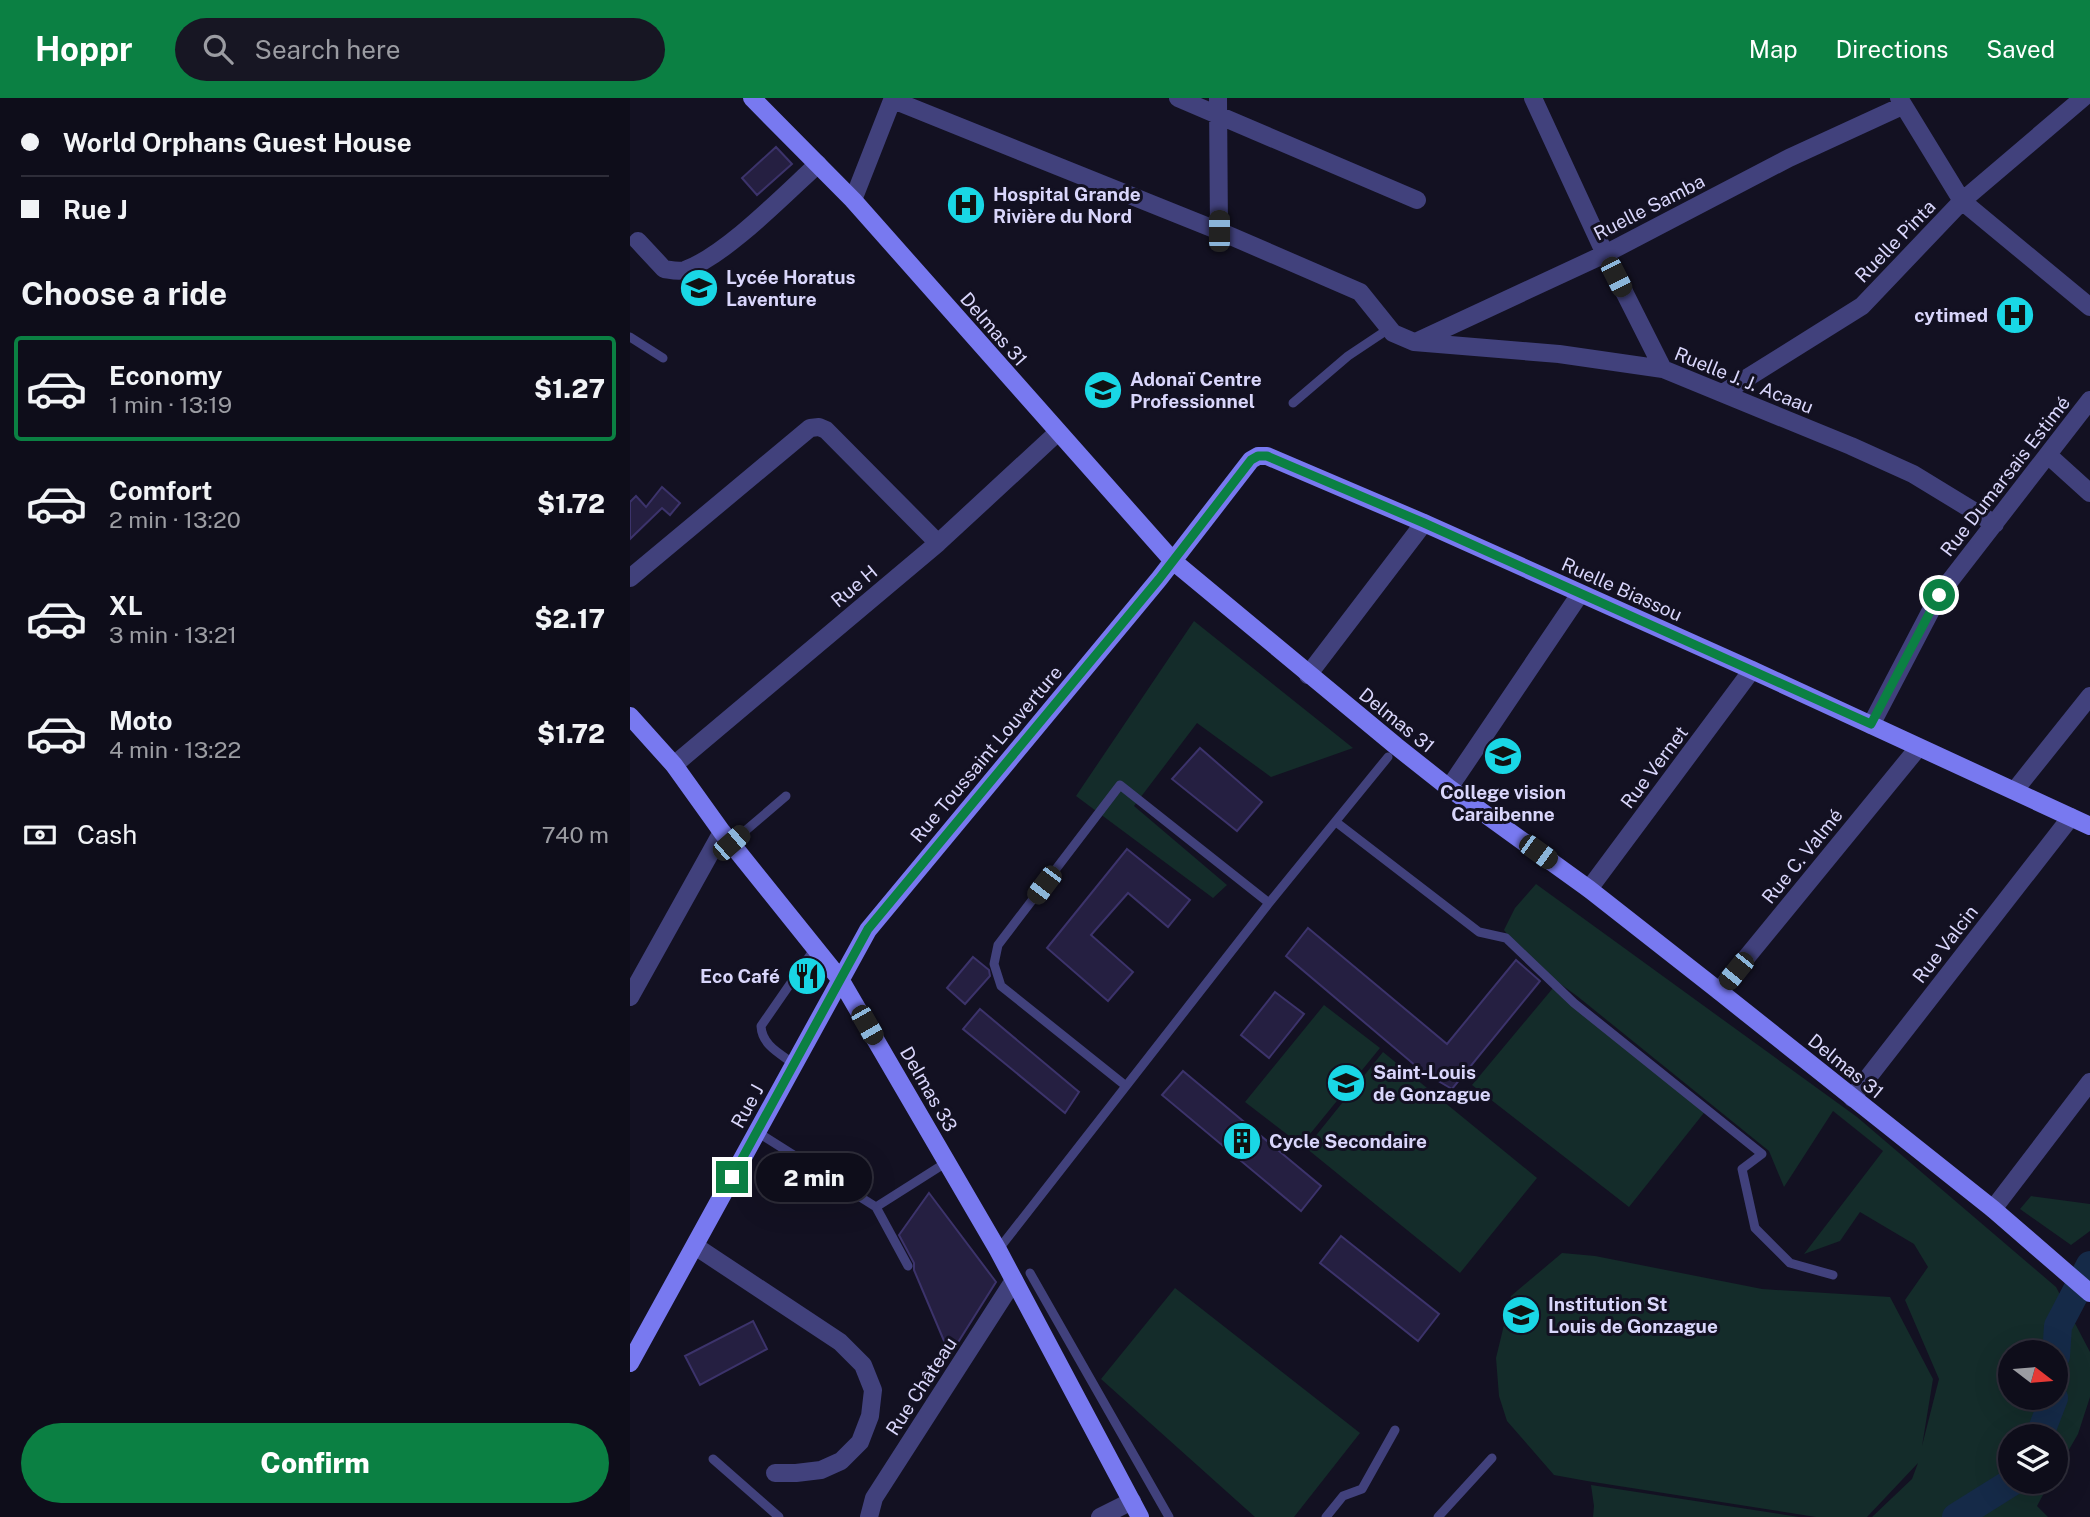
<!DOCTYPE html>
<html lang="en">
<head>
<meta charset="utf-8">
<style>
  :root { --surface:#0e0d1a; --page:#171623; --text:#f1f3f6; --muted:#9b9ca2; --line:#2e2d39; --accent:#0b8043 }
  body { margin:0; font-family:"Public Sans",sans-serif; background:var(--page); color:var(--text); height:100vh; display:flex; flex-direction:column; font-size:26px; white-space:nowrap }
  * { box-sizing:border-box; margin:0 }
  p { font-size:23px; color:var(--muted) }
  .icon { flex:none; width:38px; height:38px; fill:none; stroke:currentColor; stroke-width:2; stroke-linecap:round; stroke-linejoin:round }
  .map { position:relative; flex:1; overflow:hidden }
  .side { display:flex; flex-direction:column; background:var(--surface); width:630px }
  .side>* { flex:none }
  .banner { display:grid; align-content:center; height:154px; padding:0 21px; background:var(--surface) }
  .needle { width:46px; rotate:106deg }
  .tools { position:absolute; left:1368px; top:1242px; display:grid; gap:14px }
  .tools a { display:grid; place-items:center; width:70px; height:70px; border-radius:50%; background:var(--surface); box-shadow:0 7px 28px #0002,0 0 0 2px var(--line); font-size:35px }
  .end { position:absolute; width:32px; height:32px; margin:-16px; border:9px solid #0b8043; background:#fff; box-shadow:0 0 0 4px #fff }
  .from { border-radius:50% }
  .bubble { position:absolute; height:49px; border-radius:24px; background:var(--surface); box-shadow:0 7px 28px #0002,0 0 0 2px var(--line); font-size:23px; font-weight:800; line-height:49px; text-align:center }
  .car { position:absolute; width:21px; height:42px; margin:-21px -10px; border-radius:9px; box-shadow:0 0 5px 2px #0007; background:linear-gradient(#222 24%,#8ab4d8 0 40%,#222 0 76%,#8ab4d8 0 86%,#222 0) }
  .banner b { display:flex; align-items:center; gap:24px; height:66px; font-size:26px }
  .banner b+b { border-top:2px solid var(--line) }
  .banner i { width:18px; height:18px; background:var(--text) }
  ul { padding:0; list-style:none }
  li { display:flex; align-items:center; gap:21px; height:105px; margin:0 14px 10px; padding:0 7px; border:4px solid transparent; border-radius:7px }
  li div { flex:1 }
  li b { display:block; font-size:26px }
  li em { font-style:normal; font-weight:800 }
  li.selected { border-color:var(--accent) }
  li>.icon { width:63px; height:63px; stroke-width:1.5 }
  h2 { padding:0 21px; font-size:32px; line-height:84px }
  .pay { display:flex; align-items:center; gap:18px; height:77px; padding:0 21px; font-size:26px }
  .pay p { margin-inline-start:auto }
  .cta { display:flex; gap:14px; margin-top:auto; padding:14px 21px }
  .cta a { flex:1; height:80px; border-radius:42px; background:var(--accent); color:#fff; font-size:28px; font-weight:800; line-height:80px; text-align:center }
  header { display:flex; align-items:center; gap:42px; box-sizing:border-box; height:98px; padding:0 35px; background:var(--accent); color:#fff }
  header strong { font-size:33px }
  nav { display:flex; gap:38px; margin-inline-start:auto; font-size:24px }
  .search { width:490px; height:63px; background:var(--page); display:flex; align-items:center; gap:18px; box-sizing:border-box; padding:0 24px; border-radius:38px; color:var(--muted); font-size:26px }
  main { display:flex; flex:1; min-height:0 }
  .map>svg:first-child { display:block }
  .green { fill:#142c2a; fill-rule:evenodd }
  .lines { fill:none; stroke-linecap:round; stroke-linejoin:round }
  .river { stroke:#152a48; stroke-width:28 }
  .building { fill:#251f41; stroke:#3c336b; stroke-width:2 }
  .lane { stroke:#41417c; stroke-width:9 }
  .street { stroke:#41417c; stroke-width:18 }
  .secondary { stroke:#7879f0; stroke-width:18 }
  .route { stroke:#0b8043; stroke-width:9 }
  .labels { text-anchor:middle; stroke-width:6; stroke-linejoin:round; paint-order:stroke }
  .poi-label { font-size:19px; font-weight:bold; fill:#d9d6fb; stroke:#131122; text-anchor:start }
  .street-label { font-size:19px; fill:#d9d6fb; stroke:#131122 }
</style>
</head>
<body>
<header>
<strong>Hoppr</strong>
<div class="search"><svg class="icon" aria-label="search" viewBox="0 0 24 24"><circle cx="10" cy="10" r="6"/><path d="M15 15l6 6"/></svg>Search here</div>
<nav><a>Map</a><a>Directions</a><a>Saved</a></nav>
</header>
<main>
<section class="side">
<div class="banner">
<b><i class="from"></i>World Orphans Guest House</b>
<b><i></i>Rue J</b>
</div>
<h2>Choose a ride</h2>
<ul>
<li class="selected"><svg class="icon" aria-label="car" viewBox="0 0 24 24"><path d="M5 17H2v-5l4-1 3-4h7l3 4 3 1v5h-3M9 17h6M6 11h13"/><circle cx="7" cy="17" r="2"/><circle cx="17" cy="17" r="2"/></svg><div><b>Economy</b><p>1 min · 13:19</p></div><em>$1.27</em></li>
<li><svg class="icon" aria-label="car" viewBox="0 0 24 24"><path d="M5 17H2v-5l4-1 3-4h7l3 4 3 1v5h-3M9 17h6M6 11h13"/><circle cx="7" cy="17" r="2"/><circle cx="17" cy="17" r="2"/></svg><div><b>Comfort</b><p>2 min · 13:20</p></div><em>$1.72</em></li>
<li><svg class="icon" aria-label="car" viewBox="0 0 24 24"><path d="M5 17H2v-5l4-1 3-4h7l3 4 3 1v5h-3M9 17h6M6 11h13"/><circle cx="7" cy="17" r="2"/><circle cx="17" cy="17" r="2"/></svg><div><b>XL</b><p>3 min · 13:21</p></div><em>$2.17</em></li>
<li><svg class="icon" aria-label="car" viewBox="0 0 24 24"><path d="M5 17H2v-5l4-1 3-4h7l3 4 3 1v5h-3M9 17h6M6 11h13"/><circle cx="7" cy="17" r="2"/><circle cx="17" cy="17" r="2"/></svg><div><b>Moto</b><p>4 min · 13:22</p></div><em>$1.72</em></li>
</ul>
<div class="pay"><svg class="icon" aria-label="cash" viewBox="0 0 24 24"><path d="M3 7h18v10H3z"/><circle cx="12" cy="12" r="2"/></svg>Cash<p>740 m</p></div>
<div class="cta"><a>Confirm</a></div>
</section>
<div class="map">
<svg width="1460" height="1419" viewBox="0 0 1460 1419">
  <rect width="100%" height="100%" fill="#131122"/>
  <path class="green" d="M564,523L723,650L641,679L567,625L504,708L597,787L583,800L446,698Z
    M906,786L1227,1019L1426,1189L1460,1254V1299L1448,1336L1426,1374V1339H1381V1384H1420L1407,1408L1418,1419H1242L1282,1381L1288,1365L1237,1419H1186L957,1383L924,1377L877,1323L869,1298L866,1260L881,1198L932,1155L965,1158L1132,1191L1260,1199L1303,1281L1292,1348L1309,1281L1275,1202L1298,1169L1284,1146L1230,1114L1210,1143L1174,1156L1253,1053L1203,1013L1154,1089L1139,1053L947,898L896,861L874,832L885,810ZM1381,1255H1426V1300H1381Z
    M923,890L1077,1011L999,1109L842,987Z
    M694,907L750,950L671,1047L615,1004Z
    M753,954L907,1080L830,1175L676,1050Z
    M1401,1098L1460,1106V1133L1441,1147L1390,1111Z
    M545,1190L730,1335L664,1419H625L471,1281Z
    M961,1387L1169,1419H963L964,1408Z"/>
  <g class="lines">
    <path class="river" d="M1426,1258L1428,1228L1460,1167
      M1409,1339L1424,1300
      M1326,1419L1382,1384"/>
  </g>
  <path class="building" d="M146,49L162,66L127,97L112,80Z
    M32,389L50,405L40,417L32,410L0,441V404L6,398L16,409Z
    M570,650L632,704L607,733L542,681Z
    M497,751L560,802L538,829L498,795L461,837L503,874L478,903L417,850Z
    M678,830L817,946L886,862L910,883L822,991L793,974L656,858Z
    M343,859L359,872L360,878L335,906L317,890Z
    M645,894L674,916L639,960L611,937Z
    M350,911L449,994L435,1015L333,931Z
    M553,973L691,1088L671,1113L532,997Z
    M299,1095L366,1184L320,1257L284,1172V1165L269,1137Z
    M711,1138L809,1216L788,1243L690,1165Z
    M123,1223L137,1251L70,1287L55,1258Z"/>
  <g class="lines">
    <path class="lane" d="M0,239L33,260
      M663,305L718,258L760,230
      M706,724L849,834L876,840L944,905L1132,1056L1112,1071L1125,1130L1160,1165L1203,1177
      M101,745L156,698
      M164,966C149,955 132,947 131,928L185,850
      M496,988L371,888L364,866L368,847L490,687L639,805
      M127,1034L246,1109L317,1064
      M246,1109L278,1168
      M368,1152L639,805L758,659
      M400,1175L539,1419
      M83,1361L149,1419
      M696,1419L713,1398L732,1391L765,1332
      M808,1419L862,1360"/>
    <path class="street" d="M548,0L787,102
      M588,0L589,133
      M903,0L975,156L1033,271
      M1269,0L1332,103L1460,209
      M263,2L589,133L730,194L763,235L784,244L929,256L1033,271L1221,348L1283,376L1365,426
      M223,102L263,0
      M8,143L34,171C41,172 49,174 55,172C96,157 154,97 188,66
      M788,243L975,156L1159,60L1272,8
      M1093,295L1232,208L1332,103L1453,0
      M1418,357L1460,395
      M0,480L180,330L189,329L196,332L308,445
      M678,577L794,425
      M1241,627L1309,497L1460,302
      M44,667L308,445L427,335
      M819,690L950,496
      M1385,692L1460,598
      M959,791L1122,572
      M1089,893L1288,650
      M0,899L92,734
      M1222,1000L1441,719
      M1363,1111L1460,984
      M65,1148L210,1244L233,1267L243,1292L240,1318L230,1344L211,1363L191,1372L166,1375H145
      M239,1419L244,1400L384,1182
      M470,1419L502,1403"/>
    <path class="secondary" d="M122,0L223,102L543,463L766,648L819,690L959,791L1089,893L1363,1111L1460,1195
      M0,618L44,667L92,734L210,881L368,1152L510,1419
      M0,1265L238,832L529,481L621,362L628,358H637L794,425L1122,572L1460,728"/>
  </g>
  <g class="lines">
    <path class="route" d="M102,1079L238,831L529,481L621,362L628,358H637L794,425L1241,626L1309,497"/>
  </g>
  <defs>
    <g id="hospital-disc" transform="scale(2.0125)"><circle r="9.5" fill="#19d7e5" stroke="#131122"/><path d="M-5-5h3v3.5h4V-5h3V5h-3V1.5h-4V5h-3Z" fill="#111"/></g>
    <g id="school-disc" transform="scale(2.0125)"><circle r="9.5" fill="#19d7e5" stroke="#131122"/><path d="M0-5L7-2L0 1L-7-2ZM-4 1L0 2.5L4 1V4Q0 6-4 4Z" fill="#111"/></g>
    <g id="university-disc" transform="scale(2.0125)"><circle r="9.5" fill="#19d7e5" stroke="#131122"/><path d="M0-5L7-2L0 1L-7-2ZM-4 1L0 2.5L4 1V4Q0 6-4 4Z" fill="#111"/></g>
    <g id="restaurant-disc" transform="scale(2.0125)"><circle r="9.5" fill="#19d7e5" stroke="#131122"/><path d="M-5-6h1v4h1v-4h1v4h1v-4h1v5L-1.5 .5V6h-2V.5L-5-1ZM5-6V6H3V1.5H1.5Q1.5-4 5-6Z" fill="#111"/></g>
    <g id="building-disc" transform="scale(2.0125)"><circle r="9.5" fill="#19d7e5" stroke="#131122"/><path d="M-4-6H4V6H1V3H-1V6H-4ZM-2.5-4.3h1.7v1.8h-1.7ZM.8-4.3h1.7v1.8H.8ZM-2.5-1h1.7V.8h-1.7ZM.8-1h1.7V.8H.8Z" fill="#111"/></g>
  </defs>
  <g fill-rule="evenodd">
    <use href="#hospital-disc" x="336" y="107"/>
    <use href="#school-disc" x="69" y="190"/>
    <use href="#hospital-disc" x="1385" y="217"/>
    <use href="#university-disc" x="473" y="292"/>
    <use href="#school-disc" x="873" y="658"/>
    <use href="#restaurant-disc" x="177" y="878"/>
    <use href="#school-disc" x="716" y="985"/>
    <use href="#building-disc" x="612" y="1043"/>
    <use href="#school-disc" x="891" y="1217"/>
  </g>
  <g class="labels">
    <g class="poi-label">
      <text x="363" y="103">Hospital Grande<tspan x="363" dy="22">Rivière du Nord</tspan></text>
      <text x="96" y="186">Lycée Horatus<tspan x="96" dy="22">Laventure</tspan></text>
      <text x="1358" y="224" text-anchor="end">cytimed</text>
      <text x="500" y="288">Adonaï Centre<tspan x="500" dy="22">Professionnel</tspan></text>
      <text x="873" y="701" text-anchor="middle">College vision<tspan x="873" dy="22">Caraibenne</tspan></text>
      <text x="150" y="885" text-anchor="end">Eco Café</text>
      <text x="743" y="981">Saint-Louis<tspan x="743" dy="22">de Gonzague</tspan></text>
      <text x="639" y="1050">Cycle Secondaire</text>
      <text x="918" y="1213">Institution St<tspan x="918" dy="22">Louis de Gonzague</tspan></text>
    </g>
    <g class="street-label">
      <text transform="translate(1019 109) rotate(-27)" y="7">Ruelle Samba</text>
      <text transform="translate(1265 143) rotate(-46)" y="7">Ruelle Pinta</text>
      <text transform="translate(364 231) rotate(49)" y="7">Delmas 31</text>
      <text transform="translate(1114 282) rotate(22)" y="7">Ruelle J. J. Acaau</text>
      <text transform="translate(1375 378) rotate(-52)" y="7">Rue Dumarsais Estimé</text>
      <text transform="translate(224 488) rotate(-40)" y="7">Rue H</text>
      <text transform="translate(992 491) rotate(24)" y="7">Ruelle Biassou</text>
      <text transform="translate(767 622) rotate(39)" y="7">Delmas 31</text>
      <text transform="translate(356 656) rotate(-50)" y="7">Rue Toussaint Louverture</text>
      <text transform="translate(1024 669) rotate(-53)" y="7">Rue Vernet</text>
      <text transform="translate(1172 758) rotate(-51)" y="7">Rue C. Valmé</text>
      <text transform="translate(1315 846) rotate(-52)" y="7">Rue Valcin</text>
      <text transform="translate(1216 968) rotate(39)" y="7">Delmas 31</text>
      <text transform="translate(299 991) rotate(60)" y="7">Delmas 33</text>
      <text transform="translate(117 1008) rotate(-61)" y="7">Rue J</text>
      <text transform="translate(291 1288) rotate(-57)" y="7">Rue Château</text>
    </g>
  </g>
</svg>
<div class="tools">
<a><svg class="needle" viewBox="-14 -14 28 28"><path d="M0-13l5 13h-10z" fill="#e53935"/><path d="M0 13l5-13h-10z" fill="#9b9ca2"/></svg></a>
<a><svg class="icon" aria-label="layers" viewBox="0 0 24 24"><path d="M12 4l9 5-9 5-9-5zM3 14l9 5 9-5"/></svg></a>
</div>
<i class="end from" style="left:1309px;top:497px"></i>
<i class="end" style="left:102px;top:1079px"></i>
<div class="bubble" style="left:126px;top:1055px;width:116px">2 min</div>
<i class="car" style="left:589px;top:133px;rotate:0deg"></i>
<i class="car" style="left:986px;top:179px;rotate:153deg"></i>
<i class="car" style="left:101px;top:745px;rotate:49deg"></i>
<i class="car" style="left:908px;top:754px;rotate:126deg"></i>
<i class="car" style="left:414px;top:787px;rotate:217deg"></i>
<i class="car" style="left:1106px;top:873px;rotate:219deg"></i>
<i class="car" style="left:237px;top:927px;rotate:150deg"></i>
</div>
</main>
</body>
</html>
